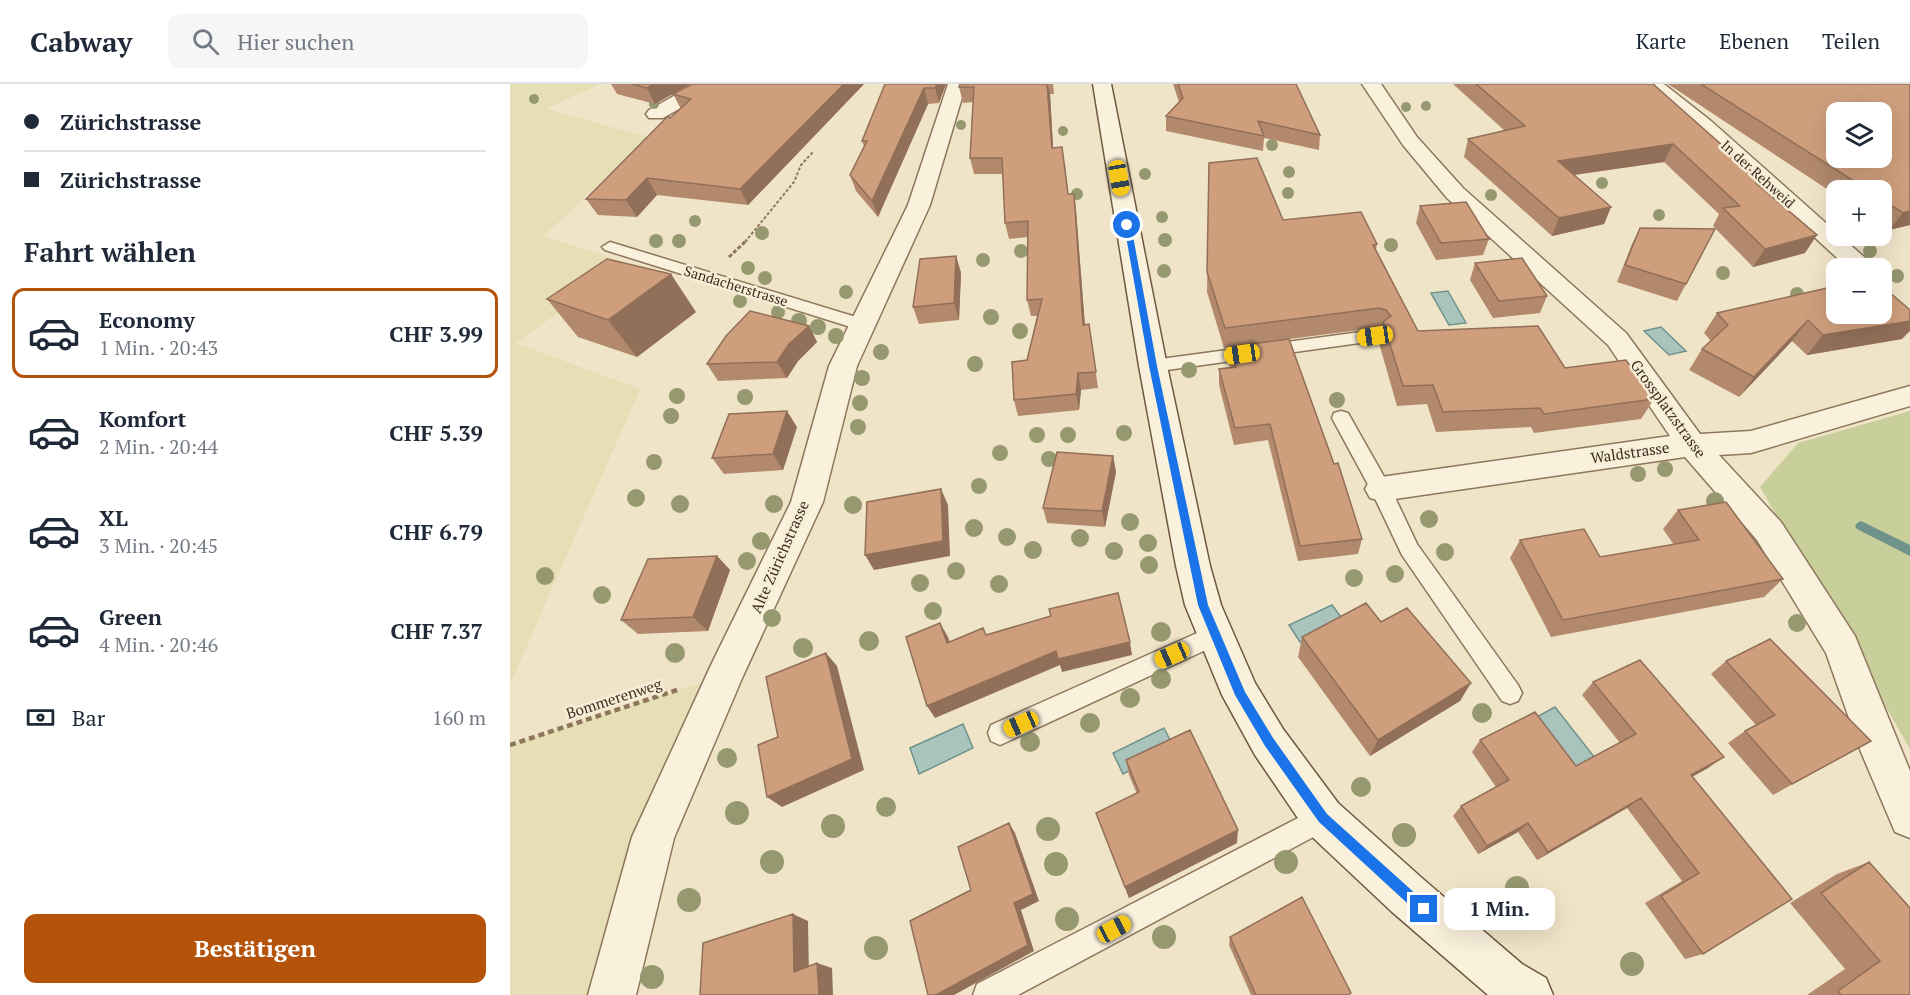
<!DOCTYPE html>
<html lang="de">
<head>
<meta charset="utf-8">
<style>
  :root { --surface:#fff; --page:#f6f6f7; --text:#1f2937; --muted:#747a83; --line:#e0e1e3; --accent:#b45309 }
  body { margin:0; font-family:"PT Serif",serif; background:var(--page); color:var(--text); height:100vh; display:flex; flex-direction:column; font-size:22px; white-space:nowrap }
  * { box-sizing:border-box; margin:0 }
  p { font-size:20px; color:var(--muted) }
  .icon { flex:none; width:33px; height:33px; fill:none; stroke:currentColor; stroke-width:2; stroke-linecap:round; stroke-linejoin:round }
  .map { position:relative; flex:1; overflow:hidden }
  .details { display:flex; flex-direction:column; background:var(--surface); width:510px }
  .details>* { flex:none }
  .top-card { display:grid; align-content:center; height:132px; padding:0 24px; background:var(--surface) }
  .controls { position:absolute; left:1316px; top:18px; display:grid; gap:12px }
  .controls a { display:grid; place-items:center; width:66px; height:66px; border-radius:12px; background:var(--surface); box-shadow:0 6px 24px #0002; font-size:30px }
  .end { position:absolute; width:27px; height:27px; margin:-14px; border:8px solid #1a73e8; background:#fff; box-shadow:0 0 0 3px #fff }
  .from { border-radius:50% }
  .bubble { position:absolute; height:42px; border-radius:12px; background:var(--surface); box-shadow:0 6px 24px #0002; font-size:20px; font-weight:600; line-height:42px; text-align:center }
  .car { position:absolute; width:18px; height:36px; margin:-18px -9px; border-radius:8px; box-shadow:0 0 4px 2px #0007; background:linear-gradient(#f5c518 24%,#345 0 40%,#f5c518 0 76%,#345 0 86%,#f5c518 0) }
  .top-card b { display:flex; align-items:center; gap:21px; height:57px; font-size:22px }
  .top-card b+b { border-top:2px solid var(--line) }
  .top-card i { width:15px; height:15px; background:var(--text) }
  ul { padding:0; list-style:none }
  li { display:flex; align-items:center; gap:18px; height:90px; margin:0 12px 9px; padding:0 12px; border:3px solid transparent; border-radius:12px }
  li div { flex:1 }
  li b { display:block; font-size:22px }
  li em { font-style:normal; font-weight:600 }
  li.selected { border-color:var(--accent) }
  li>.icon { width:54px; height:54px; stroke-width:1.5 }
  h2 { padding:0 24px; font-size:27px; line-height:72px }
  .pay { display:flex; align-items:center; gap:15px; height:66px; padding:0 24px; font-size:22px }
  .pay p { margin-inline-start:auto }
  .primary-button { display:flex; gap:12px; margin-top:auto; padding:12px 24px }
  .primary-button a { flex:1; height:69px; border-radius:12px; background:var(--accent); color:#fff; font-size:24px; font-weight:600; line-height:69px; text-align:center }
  header { display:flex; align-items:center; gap:36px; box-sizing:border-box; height:84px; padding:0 30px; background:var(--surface); border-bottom:2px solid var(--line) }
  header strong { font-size:28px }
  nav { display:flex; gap:33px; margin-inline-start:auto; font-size:21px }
  .search { width:420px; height:54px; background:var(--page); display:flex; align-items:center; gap:15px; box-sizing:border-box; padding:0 21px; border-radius:12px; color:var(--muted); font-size:22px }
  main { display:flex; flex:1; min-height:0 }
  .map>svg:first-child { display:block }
  .farmland { fill:#e6deb5 }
  .green { fill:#c9cf9b }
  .water { fill:#a9c4bc; stroke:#6f938a; stroke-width:1.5 }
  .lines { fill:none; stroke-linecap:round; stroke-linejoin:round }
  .stream { fill:#6f938a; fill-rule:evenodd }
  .lane-casing { stroke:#8d765c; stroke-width:3 }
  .street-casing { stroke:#8d765c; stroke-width:3 }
  .secondary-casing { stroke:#6f573f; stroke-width:3 }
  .path-far2 { stroke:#8d765c; stroke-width:2; stroke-dasharray:3 2; stroke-linecap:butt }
  .path-far1 { stroke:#8d765c; stroke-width:3; stroke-dasharray:4 2; stroke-linecap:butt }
  .path { stroke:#8d765c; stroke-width:4.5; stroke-dasharray:6 4; stroke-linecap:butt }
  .lane { fill:#faf1dc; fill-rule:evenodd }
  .street { fill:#faf1dc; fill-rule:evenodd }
  .secondary { fill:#faf1dc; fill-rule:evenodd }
  .tree { fill:#96986f }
  .wall { fill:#b2896c }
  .shaded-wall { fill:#916f58 }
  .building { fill:#cf9f7d; stroke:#916f58; stroke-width:1.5; fill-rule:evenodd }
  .route { fill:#1a73e8 }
  .labels { text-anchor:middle; stroke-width:5; stroke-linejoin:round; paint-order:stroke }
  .far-street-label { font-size:14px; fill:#3d2e20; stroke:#f7eed8 }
  .street-label { font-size:15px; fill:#3d2e20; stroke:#f7eed8 }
</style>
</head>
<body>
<header>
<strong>Cabway</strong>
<div class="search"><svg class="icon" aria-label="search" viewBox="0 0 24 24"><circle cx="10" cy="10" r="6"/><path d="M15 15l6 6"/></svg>Hier suchen</div>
<nav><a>Karte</a><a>Ebenen</a><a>Teilen</a></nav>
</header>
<main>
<section class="details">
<div class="top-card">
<b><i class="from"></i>Zürichstrasse</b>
<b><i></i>Zürichstrasse</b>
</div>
<h2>Fahrt wählen</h2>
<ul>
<li class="selected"><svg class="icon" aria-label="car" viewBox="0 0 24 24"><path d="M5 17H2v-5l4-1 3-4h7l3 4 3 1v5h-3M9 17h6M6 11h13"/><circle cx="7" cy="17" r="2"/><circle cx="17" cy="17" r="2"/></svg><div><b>Economy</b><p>1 Min. · 20:43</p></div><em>CHF 3.99</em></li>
<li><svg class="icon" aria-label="car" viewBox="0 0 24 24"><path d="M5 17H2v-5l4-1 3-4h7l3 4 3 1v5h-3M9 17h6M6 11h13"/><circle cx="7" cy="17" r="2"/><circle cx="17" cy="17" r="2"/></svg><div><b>Komfort</b><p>2 Min. · 20:44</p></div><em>CHF 5.39</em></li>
<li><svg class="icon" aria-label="car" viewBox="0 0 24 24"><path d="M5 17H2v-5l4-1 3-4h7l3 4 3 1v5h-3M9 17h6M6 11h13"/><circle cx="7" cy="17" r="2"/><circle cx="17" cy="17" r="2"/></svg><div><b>XL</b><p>3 Min. · 20:45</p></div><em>CHF 6.79</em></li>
<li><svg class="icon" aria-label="car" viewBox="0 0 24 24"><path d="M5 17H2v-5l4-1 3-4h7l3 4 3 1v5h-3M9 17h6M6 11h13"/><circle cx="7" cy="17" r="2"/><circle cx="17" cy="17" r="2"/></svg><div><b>Green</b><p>4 Min. · 20:46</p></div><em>CHF 7.37</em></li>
</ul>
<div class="pay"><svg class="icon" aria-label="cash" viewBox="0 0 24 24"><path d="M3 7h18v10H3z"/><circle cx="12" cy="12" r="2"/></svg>Bar<p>160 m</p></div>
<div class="primary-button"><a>Bestätigen</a></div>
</section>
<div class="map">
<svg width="1400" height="911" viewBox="0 0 1400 911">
  <rect width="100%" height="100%" fill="#f0e4c8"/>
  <path class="farmland" d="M0,0H90L36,25L137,53L34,152L117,179L6,259L130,305L0,600Z
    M215,591L102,911H0V661Z"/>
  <path class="green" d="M1400,327V665L1250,403L1288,359Z"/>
  <path class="water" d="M938,207L956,239L939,241L921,209Z
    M1151,243L1176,267L1159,271L1134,247Z
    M822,521L834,537L790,558L779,541Z
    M1045,623L1085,674L1062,687L1023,635Z
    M453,640L463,664L409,690L400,664Z
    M654,644L664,664L613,690L603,669Z"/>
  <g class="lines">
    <path class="stream" d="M1351,437L1400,461V472L1347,445L1345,442L1347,439Z"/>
    <g class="lane-casing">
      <path id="lane" d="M100,158L359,237L361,241L359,245H347L95,166L92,163Z
        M865,246L871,248L874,252L871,256L643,288L637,286L634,282L637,278L643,276Z
        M831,327L838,329L881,405L907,460L1008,601L1012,609L1008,617L1000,620L992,617L892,471L861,406L822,334L824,329Z
        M705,541L713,544L716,551L713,558L499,657L490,661L481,657L478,649L481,641Z
        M813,721L822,725L826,734L822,743L508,911H463L467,900Z"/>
    </g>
    <g class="street-casing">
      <path id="street" d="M185,0H208L206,4L153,34H139L136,30L139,26Z
        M438,0H456L420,121L347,282L313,418L233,592L164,754L126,911H78L122,753L202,579L281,418L319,282L398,121Z
        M852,0H871L907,53L953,104L1116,249L1190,350L1241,347L1400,302V322L1241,369L1209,371L1271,438L1345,552L1400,687V754L1385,748L1351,668L1316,569L1247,456L1175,373L871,417L860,414L855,405L860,396L871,393L1160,352L1098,261L937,114L893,61Z
        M1133,0H1154L1201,37L1326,148V152H1330L1361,179L1364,184H1338L1187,45Z"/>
    </g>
    <g class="secondary-casing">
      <path id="secondary" d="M583,0H601L657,282L700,482L711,521L745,599L773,645L828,719L913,795L1012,880L1036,894L1043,911H978L881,827L798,749L745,671L712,611L675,521L666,482L629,282Z"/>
    </g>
    <path class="path-far2" d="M235,158L284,98L291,81L303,68"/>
    <path class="path-far1" d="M219,173L237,156"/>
    <path class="path" d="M0,661L167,606"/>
    <use href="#lane" class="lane"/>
    <use href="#street" class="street"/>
    <use href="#secondary" class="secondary"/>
  </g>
  <g class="tree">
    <circle cx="24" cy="15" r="5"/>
    <circle cx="144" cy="20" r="5"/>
    <circle cx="916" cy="22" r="5"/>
    <circle cx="896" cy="23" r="5"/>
    <circle cx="451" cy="41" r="5"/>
    <circle cx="553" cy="47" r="5"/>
    <circle cx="762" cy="61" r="6"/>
    <circle cx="779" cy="88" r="6"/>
    <circle cx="635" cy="90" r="6"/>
    <circle cx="1092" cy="99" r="6"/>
    <circle cx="778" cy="109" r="6"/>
    <circle cx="567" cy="110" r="6"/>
    <circle cx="981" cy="111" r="6"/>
    <circle cx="1149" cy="131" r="6"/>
    <circle cx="652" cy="133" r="6"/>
    <circle cx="185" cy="137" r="6"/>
    <circle cx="252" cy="149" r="7"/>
    <circle cx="655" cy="156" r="7"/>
    <circle cx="146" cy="157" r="7"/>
    <circle cx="169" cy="157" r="7"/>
    <circle cx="881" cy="161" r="7"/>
    <circle cx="511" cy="167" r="7"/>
    <circle cx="1360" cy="167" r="7"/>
    <circle cx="473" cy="176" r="7"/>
    <circle cx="238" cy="184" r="7"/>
    <circle cx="654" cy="187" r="7"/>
    <circle cx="1213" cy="189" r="7"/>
    <circle cx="1387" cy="192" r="7"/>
    <circle cx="255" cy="194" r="7"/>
    <circle cx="336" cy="208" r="7"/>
    <circle cx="1287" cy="210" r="7"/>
    <circle cx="230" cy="217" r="7"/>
    <circle cx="268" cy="228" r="7"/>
    <circle cx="481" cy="233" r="8"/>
    <circle cx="289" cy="237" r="8"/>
    <circle cx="308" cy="243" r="8"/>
    <circle cx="510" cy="247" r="8"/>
    <circle cx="326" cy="252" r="8"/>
    <circle cx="371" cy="268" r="8"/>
    <circle cx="465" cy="280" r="8"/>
    <circle cx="679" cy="286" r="8"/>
    <circle cx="352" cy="294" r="8"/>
    <circle cx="167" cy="312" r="8"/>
    <circle cx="235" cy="313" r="8"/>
    <circle cx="827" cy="316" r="8"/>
    <circle cx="350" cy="319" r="8"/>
    <circle cx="161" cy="332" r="8"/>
    <circle cx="348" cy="343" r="8"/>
    <circle cx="614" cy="349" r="8"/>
    <circle cx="527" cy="351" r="8"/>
    <circle cx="558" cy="351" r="8"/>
    <circle cx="490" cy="369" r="8"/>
    <circle cx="539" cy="375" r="8"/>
    <circle cx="144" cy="378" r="8"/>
    <circle cx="1155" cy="385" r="8"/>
    <circle cx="1128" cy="390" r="8"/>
    <circle cx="469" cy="402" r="8"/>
    <circle cx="126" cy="414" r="9"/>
    <circle cx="1205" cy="417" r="9"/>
    <circle cx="170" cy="420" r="9"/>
    <circle cx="264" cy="420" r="9"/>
    <circle cx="343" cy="421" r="9"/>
    <circle cx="919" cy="435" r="9"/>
    <circle cx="620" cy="438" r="9"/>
    <circle cx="464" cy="444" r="9"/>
    <circle cx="497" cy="453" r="9"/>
    <circle cx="570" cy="454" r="9"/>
    <circle cx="251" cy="457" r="9"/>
    <circle cx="638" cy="459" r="9"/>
    <circle cx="523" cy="466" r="9"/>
    <circle cx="604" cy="467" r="9"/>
    <circle cx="935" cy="468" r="9"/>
    <circle cx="237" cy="477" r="9"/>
    <circle cx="639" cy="481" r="9"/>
    <circle cx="446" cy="487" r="9"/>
    <circle cx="885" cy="490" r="9"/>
    <circle cx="35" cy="492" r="9"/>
    <circle cx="844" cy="494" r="9"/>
    <circle cx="410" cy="499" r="9"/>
    <circle cx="489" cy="500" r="9"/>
    <circle cx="92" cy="511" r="9"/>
    <circle cx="423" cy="527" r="9"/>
    <circle cx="262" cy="534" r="9"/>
    <circle cx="1287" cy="539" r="9"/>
    <circle cx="651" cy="548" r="10"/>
    <circle cx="359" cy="557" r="10"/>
    <circle cx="293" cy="564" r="10"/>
    <circle cx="165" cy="569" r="10"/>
    <circle cx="651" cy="595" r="10"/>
    <circle cx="620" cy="614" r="10"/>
    <circle cx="972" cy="629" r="10"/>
    <circle cx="580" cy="639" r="10"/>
    <circle cx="520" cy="658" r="10"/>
    <circle cx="217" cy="674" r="10"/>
    <circle cx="851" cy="703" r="10"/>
    <circle cx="376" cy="723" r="10"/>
    <circle cx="227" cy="729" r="12"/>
    <circle cx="323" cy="742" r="12"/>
    <circle cx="538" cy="745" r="12"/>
    <circle cx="894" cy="751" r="12"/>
    <circle cx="262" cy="778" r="12"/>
    <circle cx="776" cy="778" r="12"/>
    <circle cx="546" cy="780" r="12"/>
    <circle cx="1007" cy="804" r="12"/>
    <circle cx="179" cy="816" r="12"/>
    <circle cx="557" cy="835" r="12"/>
    <circle cx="654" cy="853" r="12"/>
    <circle cx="366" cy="864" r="12"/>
    <circle cx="1122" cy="880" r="12"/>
    <circle cx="142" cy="893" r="12"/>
  </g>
  <path class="wall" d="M101,0H180L145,20L107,10Z
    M182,0H354L238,121L147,111L127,133L88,131L76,115L171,25L163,10Z
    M375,0H436L429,19L418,20L368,133L346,107L340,91L354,62L352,57Z
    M450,0H543L544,10H540L543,63L555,79L558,110L566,126L575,241L579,240L588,304L571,306L569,326L508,332L504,316L517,276L527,232H521L517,216L518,153L499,155L495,139L493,90H464L460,74L463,18L453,19L449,3Z
    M663,0H786L810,51L809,66L754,54L753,67L656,47V32L669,18Z
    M943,0H1145V1L1247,99L1295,169L1243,183L1203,142L1209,130L1154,78L1064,91L1101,123L1094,140L1042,152L954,73L958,55L995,47Z
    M1158,0H1400V141L1379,146L1371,141V106H1326V111Z
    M699,79L773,136L867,160L866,165L908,247L1055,284L1144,315L1131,335L1024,349L1021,343L926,348L917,320L887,322L869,259L872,246L865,244L779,255L824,380L852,455L848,470L788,477L758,356L724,361L709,301V285L720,283L719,280L720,263L714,264L697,208Z
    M910,122L979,155L973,171L926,176L906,139Z
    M1130,144L1176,200L1167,217L1107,198L1122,160Z
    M446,172L451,189L449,236L409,240L403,223Z
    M965,179L1037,212L1030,229L983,234L960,196Z
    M1326,202L1392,255L1297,271L1282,257L1229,313L1179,286L1192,265L1201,257L1194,249L1207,229Z
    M37,215L186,228L127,273L68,253Z
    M299,242L307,258L288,277L277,294L208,297L197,280Z
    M287,343L273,386L214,390L202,374Z
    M603,372L606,388L595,443L537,439L533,424Z
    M1168,426L1273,495L1254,513L1041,553L1000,474L1010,456L1090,473L1164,461L1153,445Z
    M207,472L220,486L198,547L128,550L111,536Z
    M871,538L950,617L860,672L788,573L792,553Z
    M1216,577L1361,657L1263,711L1218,659L1235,647L1246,641L1201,590Z
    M1083,598L1198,684L1182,693L1193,870L1175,875L1135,819L1172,797L1117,724L1027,776L1008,748L968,770L943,732L951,722L986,703L962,668L970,656L1066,682L1110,659L1072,611Z
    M616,676L727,759L619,814L586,729L627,710L619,691Z
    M1359,778L1400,911H1297L1335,885L1280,819L1327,790Z
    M720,853L838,911H741L719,861Z"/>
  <path class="shaded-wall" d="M144,0H180L145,20L137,4Z
    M334,0H354L238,121L230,105Z
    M427,0H436L429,19L425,4Z
    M537,0L540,10L544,79L542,64Z
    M414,4L418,20L368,133L362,117Z
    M1163,60L1154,78L1041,94L1048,77Z
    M137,94L147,111L127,133L116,116Z
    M564,110L566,126L576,257L573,241Z
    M1101,123L1094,140L1042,152L1049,134Z
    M1400,127V141L1379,146L1393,129Z
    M1307,151L1295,169L1243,183L1255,165Z
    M446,172L451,189L449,236L444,219Z
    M161,190L186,228L127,273L98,236Z
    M1298,236L1282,257L1229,313L1244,293Z
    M1400,237V247L1392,255L1297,271L1313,251Z
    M299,242L307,258L288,277L277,294L267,278L279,260Z
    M568,289L571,306L569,326L566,310Z
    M277,327L287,343L273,386L263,370Z
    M603,372L606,388L595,443L592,427Z
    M431,405L438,421L440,472L364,486L355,471Z
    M207,472L220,486L198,547L183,533Z
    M430,539L438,553L445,572L437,559Z
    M620,558L622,571L552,588L550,581L425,634L417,622L546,567Z
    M316,569L327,582L354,686L272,723L257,713Z
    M961,599L950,617L860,672L868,656Z
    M1214,673L1198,684L1165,702L1181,691Z
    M1131,714L1117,724L1027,776L1038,768Z
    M499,739L505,749L529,817L511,826L524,867L444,911H426Z
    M1018,739L1008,748L968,770L977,762Z
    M728,746L727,759L619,814L615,803Z
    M283,830L298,837L299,892L284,888Z
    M307,879L322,884L323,911H309Z"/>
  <path class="building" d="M121,0H144L137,4Z
    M182,0H334L230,105L137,94L116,116L76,115L158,32L160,34L181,15L163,10Z
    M375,0H427L425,4H414L362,117L340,91L357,57H352Z
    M450,0H537L542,64L552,63L558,110H564L573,241L579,240L586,288L568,289L566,310L504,316L502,278L517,276L532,215L517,216L518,137L495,139L492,74H460L464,3H449Z
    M668,0H786L810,51L748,37L754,52L656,32L673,14Z
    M966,0H1143L1249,94L1246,99L1307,151L1255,165L1213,124L1230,122L1163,60L1048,77L1101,123L1049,134L958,55L1015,42Z
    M1191,0H1400V127L1393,129L1371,115V106H1358ZM1326,28H1371V74H1326Z
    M747,74L773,136L851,128L867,160L863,161L908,247L1028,242L1055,284L1116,276L1144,315L1034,330L1030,324L933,328L923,301L893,302L873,238L881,232L876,226L869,224L715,244L697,188L699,79Z
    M956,118L979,155L931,159L910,122Z
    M1130,144L1205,145L1176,200L1115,181Z
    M446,172L444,219L403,223L410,175Z
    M1012,174L1037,212L989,217L965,179Z
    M97,175L161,190L98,236L37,215Z
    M1371,201L1400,226V237L1313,251L1298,236L1244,293L1192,265L1218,241L1207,229L1326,202V230H1371Z
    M240,227L299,242L279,260L267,278L197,280L216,252Z
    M779,255L824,380L828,379L852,455L790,462L760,340L725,344L709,285L726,283L720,263Z
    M277,327L263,370L202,374L219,330Z
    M547,368L603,372L592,427L533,424Z
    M431,405L433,457L355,471L357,418Z
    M1216,418L1273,495L1053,536L1010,456L1074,445L1090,473L1189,456L1168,426Z
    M207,472L183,533L111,536L138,475Z
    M608,509L620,558L548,575L546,567L417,622L396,553L430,539L437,559L473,544L476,551L541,532L539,525Z
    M856,519L871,538L897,524L961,599L868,656L792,553Z
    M1260,555L1361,657L1282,700L1235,647L1265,631L1216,577Z
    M316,569L342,675L257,713L248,661L268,653L256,593Z
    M1130,576L1214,673L1181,691L1282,815L1193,870L1151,812L1189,789L1131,714L1038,768L1018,739L977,762L951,722L999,696L970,656L1025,628L1066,682L1126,650L1083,598Z
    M680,646L728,746L615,803L586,729L629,708L616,676Z
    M499,739L523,810L504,819L518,861L426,911H418L400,837L461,806L448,763Z
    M1359,778L1400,824V911H1331L1328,907L1370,877L1311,809Z
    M792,813L841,909L838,911H746L720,853Z
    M283,830L284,888L307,879L309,911H190L193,859Z"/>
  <path class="route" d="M617,139L621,141L647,282L698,521L735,608L763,654L817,730L918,821L920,825L918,830L914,832L909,830L809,738L755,662L725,611L688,521L639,282L614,141Z"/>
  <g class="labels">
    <g class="far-street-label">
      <text transform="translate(1248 90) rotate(42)" y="5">In der Rehweid</text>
      <text transform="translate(226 202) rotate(17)" y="5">Sandacherstrasse</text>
    </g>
    <g class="street-label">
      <text transform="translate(1158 325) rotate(54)" y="5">Grossplatzstrasse</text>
      <text transform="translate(1120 369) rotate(-8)" y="5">Waldstrasse</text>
      <text transform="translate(270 473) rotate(-66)" y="5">Alte Zürichstrasse</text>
      <text transform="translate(104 615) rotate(-18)" y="5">Bommerenweg</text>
    </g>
  </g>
</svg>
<div class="controls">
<a><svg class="icon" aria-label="layers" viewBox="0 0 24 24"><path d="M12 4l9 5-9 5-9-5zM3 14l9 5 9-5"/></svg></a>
<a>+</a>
<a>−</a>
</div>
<i class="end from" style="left:617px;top:141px"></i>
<i class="end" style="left:914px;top:825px"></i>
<div class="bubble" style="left:934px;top:804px;width:111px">1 Min.</div>
<i class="car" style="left:609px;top:94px;rotate:170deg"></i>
<i class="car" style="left:865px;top:252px;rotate:262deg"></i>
<i class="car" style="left:732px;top:270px;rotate:262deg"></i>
<i class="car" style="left:662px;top:571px;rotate:246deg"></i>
<i class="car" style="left:511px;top:640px;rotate:246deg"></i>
<i class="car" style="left:604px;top:845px;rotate:62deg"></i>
</div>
</main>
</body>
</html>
